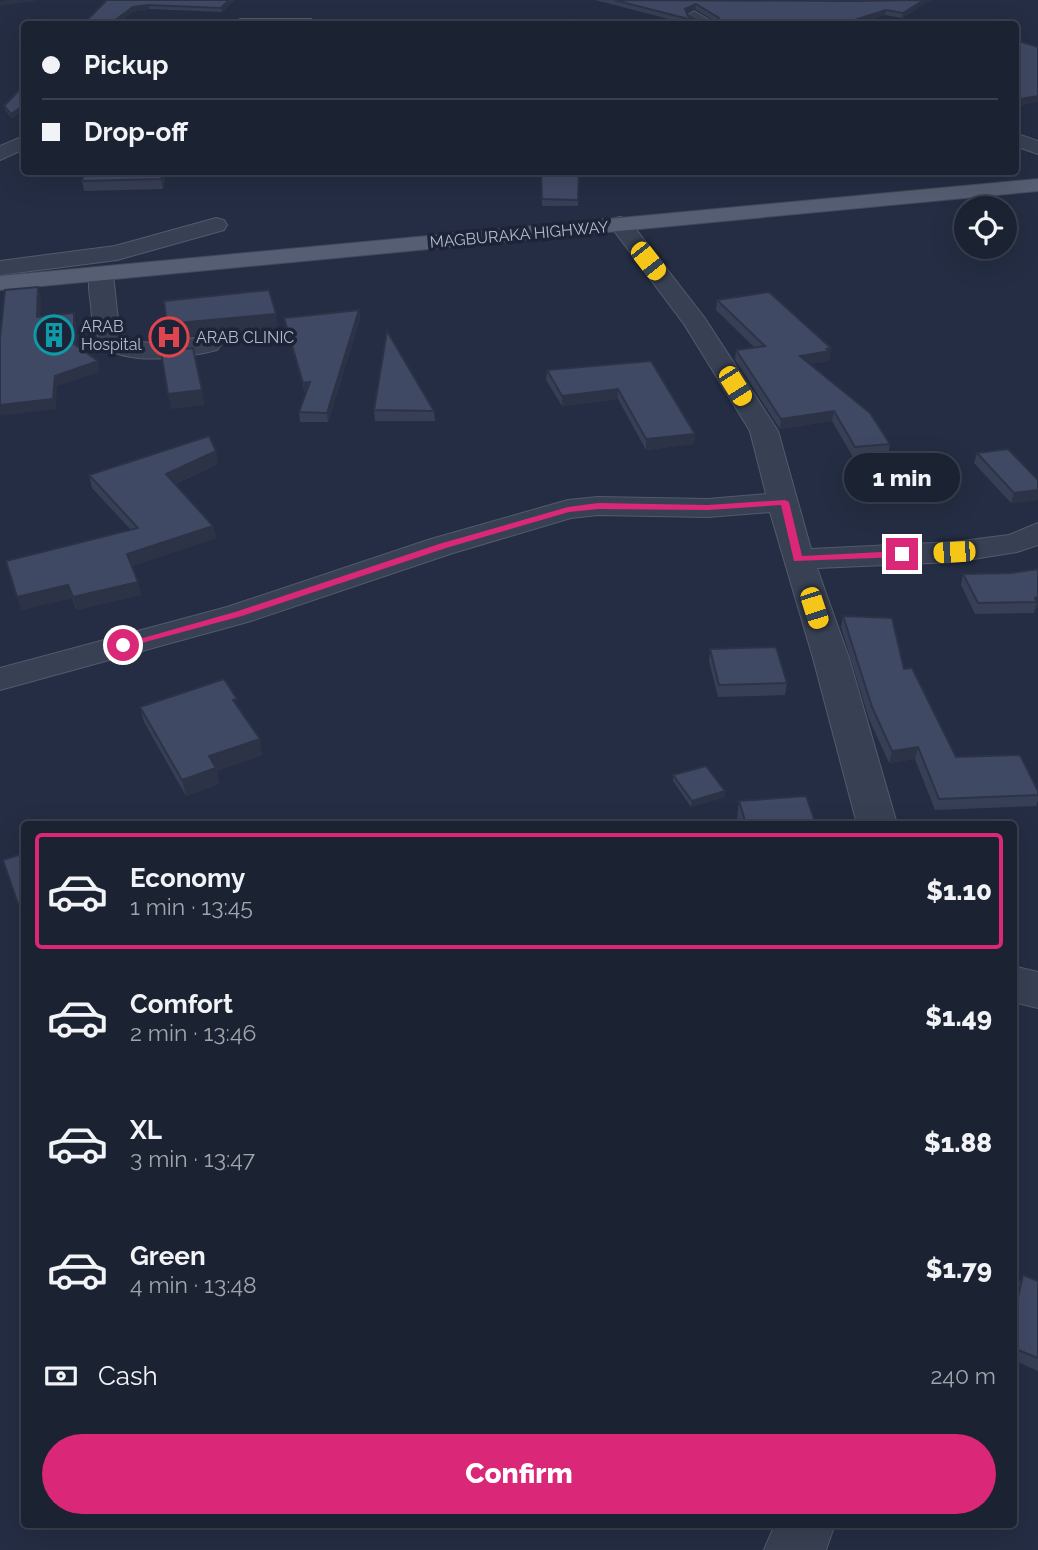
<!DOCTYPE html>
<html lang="en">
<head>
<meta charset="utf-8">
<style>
  :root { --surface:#1b2232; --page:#242a3a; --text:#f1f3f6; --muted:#a0a4ac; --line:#393f4d; --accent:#db2777 }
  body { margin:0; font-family:Raleway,sans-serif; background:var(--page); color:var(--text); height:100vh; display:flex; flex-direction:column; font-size:26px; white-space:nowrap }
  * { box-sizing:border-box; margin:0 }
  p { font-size:23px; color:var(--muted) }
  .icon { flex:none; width:38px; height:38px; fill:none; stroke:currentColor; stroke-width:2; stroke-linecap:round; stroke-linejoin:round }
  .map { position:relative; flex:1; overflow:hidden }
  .details { position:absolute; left:21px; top:821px; width:996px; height:707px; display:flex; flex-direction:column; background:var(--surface); border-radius:7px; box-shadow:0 7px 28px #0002,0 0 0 2px var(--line) }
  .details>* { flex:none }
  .banner { position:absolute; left:21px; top:21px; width:998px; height:154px; border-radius:7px; box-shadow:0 7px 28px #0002,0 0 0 2px var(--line); display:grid; align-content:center; height:154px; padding:0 21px; background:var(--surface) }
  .buttons { position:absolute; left:954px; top:196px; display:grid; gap:14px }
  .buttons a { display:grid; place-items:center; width:63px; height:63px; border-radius:50%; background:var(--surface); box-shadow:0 7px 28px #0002,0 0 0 2px var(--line); font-size:35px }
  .end { position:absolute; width:32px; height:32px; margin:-16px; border:9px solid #db2777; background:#fff; box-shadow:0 0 0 4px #fff }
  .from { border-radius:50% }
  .bubble { position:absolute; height:49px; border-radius:24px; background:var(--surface); box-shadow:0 7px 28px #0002,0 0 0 2px var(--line); font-size:23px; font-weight:800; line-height:49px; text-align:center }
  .car { position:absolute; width:21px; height:42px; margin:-21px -10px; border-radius:9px; box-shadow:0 0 5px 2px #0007; background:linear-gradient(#f5c518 24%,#345 0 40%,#f5c518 0 76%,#345 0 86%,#f5c518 0) }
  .banner b { display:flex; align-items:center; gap:24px; height:66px; font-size:26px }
  .banner b+b { border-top:2px solid var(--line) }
  .banner i { width:18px; height:18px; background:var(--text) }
  ul { padding:12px 0 0; list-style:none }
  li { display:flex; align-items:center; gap:21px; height:116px; margin:0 14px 10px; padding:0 7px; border:4px solid transparent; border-radius:7px }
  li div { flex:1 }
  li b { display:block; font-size:26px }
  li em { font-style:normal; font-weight:800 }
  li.current { border-color:var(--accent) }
  li>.icon { width:63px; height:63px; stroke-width:1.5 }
  .pay { display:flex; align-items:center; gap:18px; height:77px; padding:0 21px; font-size:26px }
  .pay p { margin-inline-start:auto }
  .cta { display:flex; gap:14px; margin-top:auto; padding:14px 21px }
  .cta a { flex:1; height:80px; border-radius:42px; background:var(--accent); color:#fff; font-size:28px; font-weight:800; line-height:80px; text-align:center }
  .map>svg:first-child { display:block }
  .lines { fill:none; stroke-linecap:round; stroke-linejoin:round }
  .minor-casing { stroke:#535a6d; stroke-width:2 }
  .major-casing { stroke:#42485c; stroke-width:2 }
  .minor { fill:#384053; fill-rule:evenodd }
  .major { fill:#565e73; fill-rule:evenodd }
  .wall { fill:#373f56; fill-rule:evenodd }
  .shaded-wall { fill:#2d3346 }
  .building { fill:#404964; stroke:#2d3346; stroke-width:2; fill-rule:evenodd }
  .route { fill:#db2777 }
  .labels { text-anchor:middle; stroke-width:7; stroke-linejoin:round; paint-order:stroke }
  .far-street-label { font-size:16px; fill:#b5bbcd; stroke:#1d2438 }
  .far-poi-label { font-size:16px; fill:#b5bbcd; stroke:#1d2438; text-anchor:start }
</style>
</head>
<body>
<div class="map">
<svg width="1038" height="1550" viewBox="0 0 1038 1550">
  <rect width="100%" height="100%" fill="#242d43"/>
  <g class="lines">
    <g class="minor-casing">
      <path id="minor" d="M694,11L716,24C705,25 694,26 686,16Z
        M240,19H311L319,24H232Z
        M1015,133L1038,141V154L1015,146Z
        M24,136V149L0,160V146Z
        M620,217L628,219L704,317L778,431L811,549L954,542L1009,535L1038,523V545L1017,552L954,562L817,568L849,658L897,824H857L813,658L770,512L708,517L598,515L571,518L453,553L251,621L0,690V668L227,607L431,539L568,500L598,497L708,499L766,494L750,431L684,324L609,224L612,219Z
        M216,218L224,220L227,225L224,230L117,260L0,275V261L115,246Z
        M101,267L109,269L113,274L118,320L125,337C155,352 187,332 217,340L221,345L217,350C190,357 127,367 105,346C94,335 92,321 91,306C90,295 86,278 93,269Z
        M1013,966L1038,972V1008L1013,1002Z
        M775,1524H835L826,1550H764Z"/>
    </g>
    <g class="major-casing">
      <path id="major" d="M1038,179V191L0,290V276Z"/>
    </g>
    <use href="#minor" class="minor"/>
    <use href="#major" class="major"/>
  </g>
  <path class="wall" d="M107,0H234L222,12L149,9L133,12Z
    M595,0L853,1L931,0L902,18L885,15L857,24H688ZM695,9L716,22H700L688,16L686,13Z
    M24,85V110L12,118L5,110L4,106Z
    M166,172L163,189L84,191L82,181Z
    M541,172H599L579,173L578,206H542Z
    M717,300L831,348L829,361L810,364L890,444L888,455L853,457L832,421L780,429L735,360L736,350L755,348L716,310Z
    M359,310L360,319L328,422H300L299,412L306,392L305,393L286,327L284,318Z
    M651,361L695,434L694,444L646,450L618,399L562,406L546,380L547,370Z
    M374,410L434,411L435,421H375Z
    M977,453L1038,480V500L1011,503L974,463Z
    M218,464L175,484L213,526L216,538L132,566L141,595L76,610L72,598L21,610L131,530L92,488L89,475Z
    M1038,569V608L1035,609L1034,613L975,614L961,585L963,574L1011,573Z
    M843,616L904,669L956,757L1038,791V800L1036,806L935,810L915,759L889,763L869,719L841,627Z
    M710,649L787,683L785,695L718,697L709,661Z
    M140,707L239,708L262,755L217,771L219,784L186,796L144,722Z
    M673,775L725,791V797L691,807L673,781Z
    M739,801L816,824H738L737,818Z
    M1023,1275L1038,1281V1371L1013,1360V1304L1017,1286Z"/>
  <path class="shaded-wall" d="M9,0H40L0,6V1Z
    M229,0H234L222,12L221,8Z
    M924,0H931L902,18L903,13Z
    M696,4L695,9L685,14V9Z
    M148,5L149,9L133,12L117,24H110L133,7Z
    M886,10L885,15L857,24H842Z
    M1038,96V102L1015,107V100Z
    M24,105V110L12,118L11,114Z
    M162,172H166L163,189L161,179Z
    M38,287L41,297L40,327L37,317Z
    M359,310L360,319L328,422L327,413Z
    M74,313L76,324V354L74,344Z
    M276,314L278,328L170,339L167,324Z
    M831,348L829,361L799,366L800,356Z
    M98,361L100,372L57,386L56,409L0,416V405L55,376Z
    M310,382L311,392L305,393L303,383Z
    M618,389V399L562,406V396Z
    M202,390L205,405L171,409L168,394Z
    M834,411L832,421L780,429L781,419Z
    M695,434L694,444L646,450V439Z
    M216,451L218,464L169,486L166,474Z
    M1038,490V500L1011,503L1014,493Z
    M213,526L216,538L130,567L127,554Z
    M138,582L141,595L76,610L73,597Z
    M68,585L72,598L21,610L17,597Z
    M1038,597V608L1035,609L1037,602L1035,598Z
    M260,739L262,755L217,771L219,784L186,796L182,780L209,756Z
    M918,747L915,759L889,763L892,751Z
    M725,791V797L691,807L692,801Z
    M24,901V920L18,904Z"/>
  <path class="building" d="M107,0H229L221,8L148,5L133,7L110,24H83Z
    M614,0L853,1L924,0L903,13L886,10L842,24H708ZM696,4L719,18L717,22H700L688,16L685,9Z
    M571,19L586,24H527Z
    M973,20L985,24H966Z
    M1015,40L1038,47V96L1015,100Z
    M24,85V105L11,114L4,106Z
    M85,172H162L161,179L82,181Z
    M541,172H579L578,200L542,199Z
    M38,287L37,317L74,313V344L98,361L55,376L53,399L0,405V339L5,290Z
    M269,290L276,314L167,324L164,301Z
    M769,292L831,348L827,349L830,351L800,356L870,413L890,444L855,447L834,411L781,419L736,350L765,346L717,300Z
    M359,310L327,413L299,412L310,382L303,383L284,318Z
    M387,331L434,411L374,410Z
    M193,348L202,390L168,394L161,352Z
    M651,361L695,434L646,439L618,389L562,396L547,370Z
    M209,436L216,451L166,474L213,526L127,554L138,582L73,597L68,585L17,597L6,561L138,528L89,475Z
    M1008,449L1038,480V490L1014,493L977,453Z
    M1038,569V597L1035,598L1037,602L978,603L963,574L1011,573Z
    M843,616L892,618L904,669L912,668L956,757L1020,755L1038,791V795L939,799L918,747L892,751L872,707Z
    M776,647L787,683L719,685L710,649Z
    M224,679L237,699L233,700L260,739L209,756L216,768L182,780L140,707Z
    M706,766L725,791L692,801L673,775Z
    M806,796L816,824H746L739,801Z
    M24,853V901L18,904L3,860Z
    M1023,1275L1038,1281V1358L1013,1348V1319Z"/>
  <path class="route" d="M785,500L789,502L802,556L902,551L906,554L902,557L794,561L781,505L708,510L598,509L569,512L446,548L242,616L123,648L118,645L235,612L439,544L568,507L598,503L708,505Z"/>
  <defs>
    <g id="building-ring" transform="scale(2.0125)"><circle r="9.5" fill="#1d2438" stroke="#0f9aa8" stroke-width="1.5"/><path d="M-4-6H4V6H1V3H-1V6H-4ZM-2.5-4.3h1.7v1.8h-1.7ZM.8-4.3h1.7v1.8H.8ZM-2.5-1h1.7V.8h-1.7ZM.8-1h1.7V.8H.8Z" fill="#0f9aa8"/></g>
    <g id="hospital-ring" transform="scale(2.0125)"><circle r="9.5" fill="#1d2438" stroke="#e0444e" stroke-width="1.5"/><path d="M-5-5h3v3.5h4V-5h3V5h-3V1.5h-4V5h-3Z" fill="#e0444e"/></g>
  </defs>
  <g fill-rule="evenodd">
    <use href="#building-ring" x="54" y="335"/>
    <use href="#hospital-ring" x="169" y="337"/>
  </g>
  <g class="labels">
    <g class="far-street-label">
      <text transform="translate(519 234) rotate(-5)" y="6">MAGBURAKA HIGHWAY</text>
    </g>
    <g class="far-poi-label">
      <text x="81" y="332">ARAB<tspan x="81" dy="18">Hospital</tspan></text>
      <text x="196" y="343">ARAB CLINIC</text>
    </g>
  </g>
</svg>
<div class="buttons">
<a><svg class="icon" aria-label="locate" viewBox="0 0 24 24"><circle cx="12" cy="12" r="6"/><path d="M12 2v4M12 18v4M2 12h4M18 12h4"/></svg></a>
</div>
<i class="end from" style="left:123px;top:645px"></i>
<i class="end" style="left:902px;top:554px"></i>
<div class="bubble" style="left:844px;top:453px;width:116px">1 min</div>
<i class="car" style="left:648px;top:261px;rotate:142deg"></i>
<i class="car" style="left:735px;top:386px;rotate:148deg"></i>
<i class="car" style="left:954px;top:552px;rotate:267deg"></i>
<i class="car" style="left:814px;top:608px;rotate:162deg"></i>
<div class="banner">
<b><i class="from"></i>Pickup</b>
<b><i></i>Drop-off</b>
</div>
<section class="details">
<ul>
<li class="current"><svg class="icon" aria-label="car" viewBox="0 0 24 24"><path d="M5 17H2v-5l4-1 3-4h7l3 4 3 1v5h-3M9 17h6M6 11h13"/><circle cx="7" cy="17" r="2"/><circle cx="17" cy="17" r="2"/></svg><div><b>Economy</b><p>1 min · 13:45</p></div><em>$1.10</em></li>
<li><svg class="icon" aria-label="car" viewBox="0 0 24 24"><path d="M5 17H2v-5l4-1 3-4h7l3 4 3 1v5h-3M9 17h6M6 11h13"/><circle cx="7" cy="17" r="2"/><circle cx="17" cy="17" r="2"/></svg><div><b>Comfort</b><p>2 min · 13:46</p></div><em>$1.49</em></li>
<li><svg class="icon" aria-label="car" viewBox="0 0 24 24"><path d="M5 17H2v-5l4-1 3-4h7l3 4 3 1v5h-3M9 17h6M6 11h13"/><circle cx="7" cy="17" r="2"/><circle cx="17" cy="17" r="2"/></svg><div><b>XL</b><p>3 min · 13:47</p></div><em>$1.88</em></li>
<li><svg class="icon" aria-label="car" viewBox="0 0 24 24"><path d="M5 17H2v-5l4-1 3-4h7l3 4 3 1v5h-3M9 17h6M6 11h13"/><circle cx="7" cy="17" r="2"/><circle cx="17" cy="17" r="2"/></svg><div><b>Green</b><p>4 min · 13:48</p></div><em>$1.79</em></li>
</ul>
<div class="pay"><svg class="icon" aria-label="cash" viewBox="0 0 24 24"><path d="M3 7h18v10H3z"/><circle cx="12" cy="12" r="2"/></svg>Cash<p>240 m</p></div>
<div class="cta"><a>Confirm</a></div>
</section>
</div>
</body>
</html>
